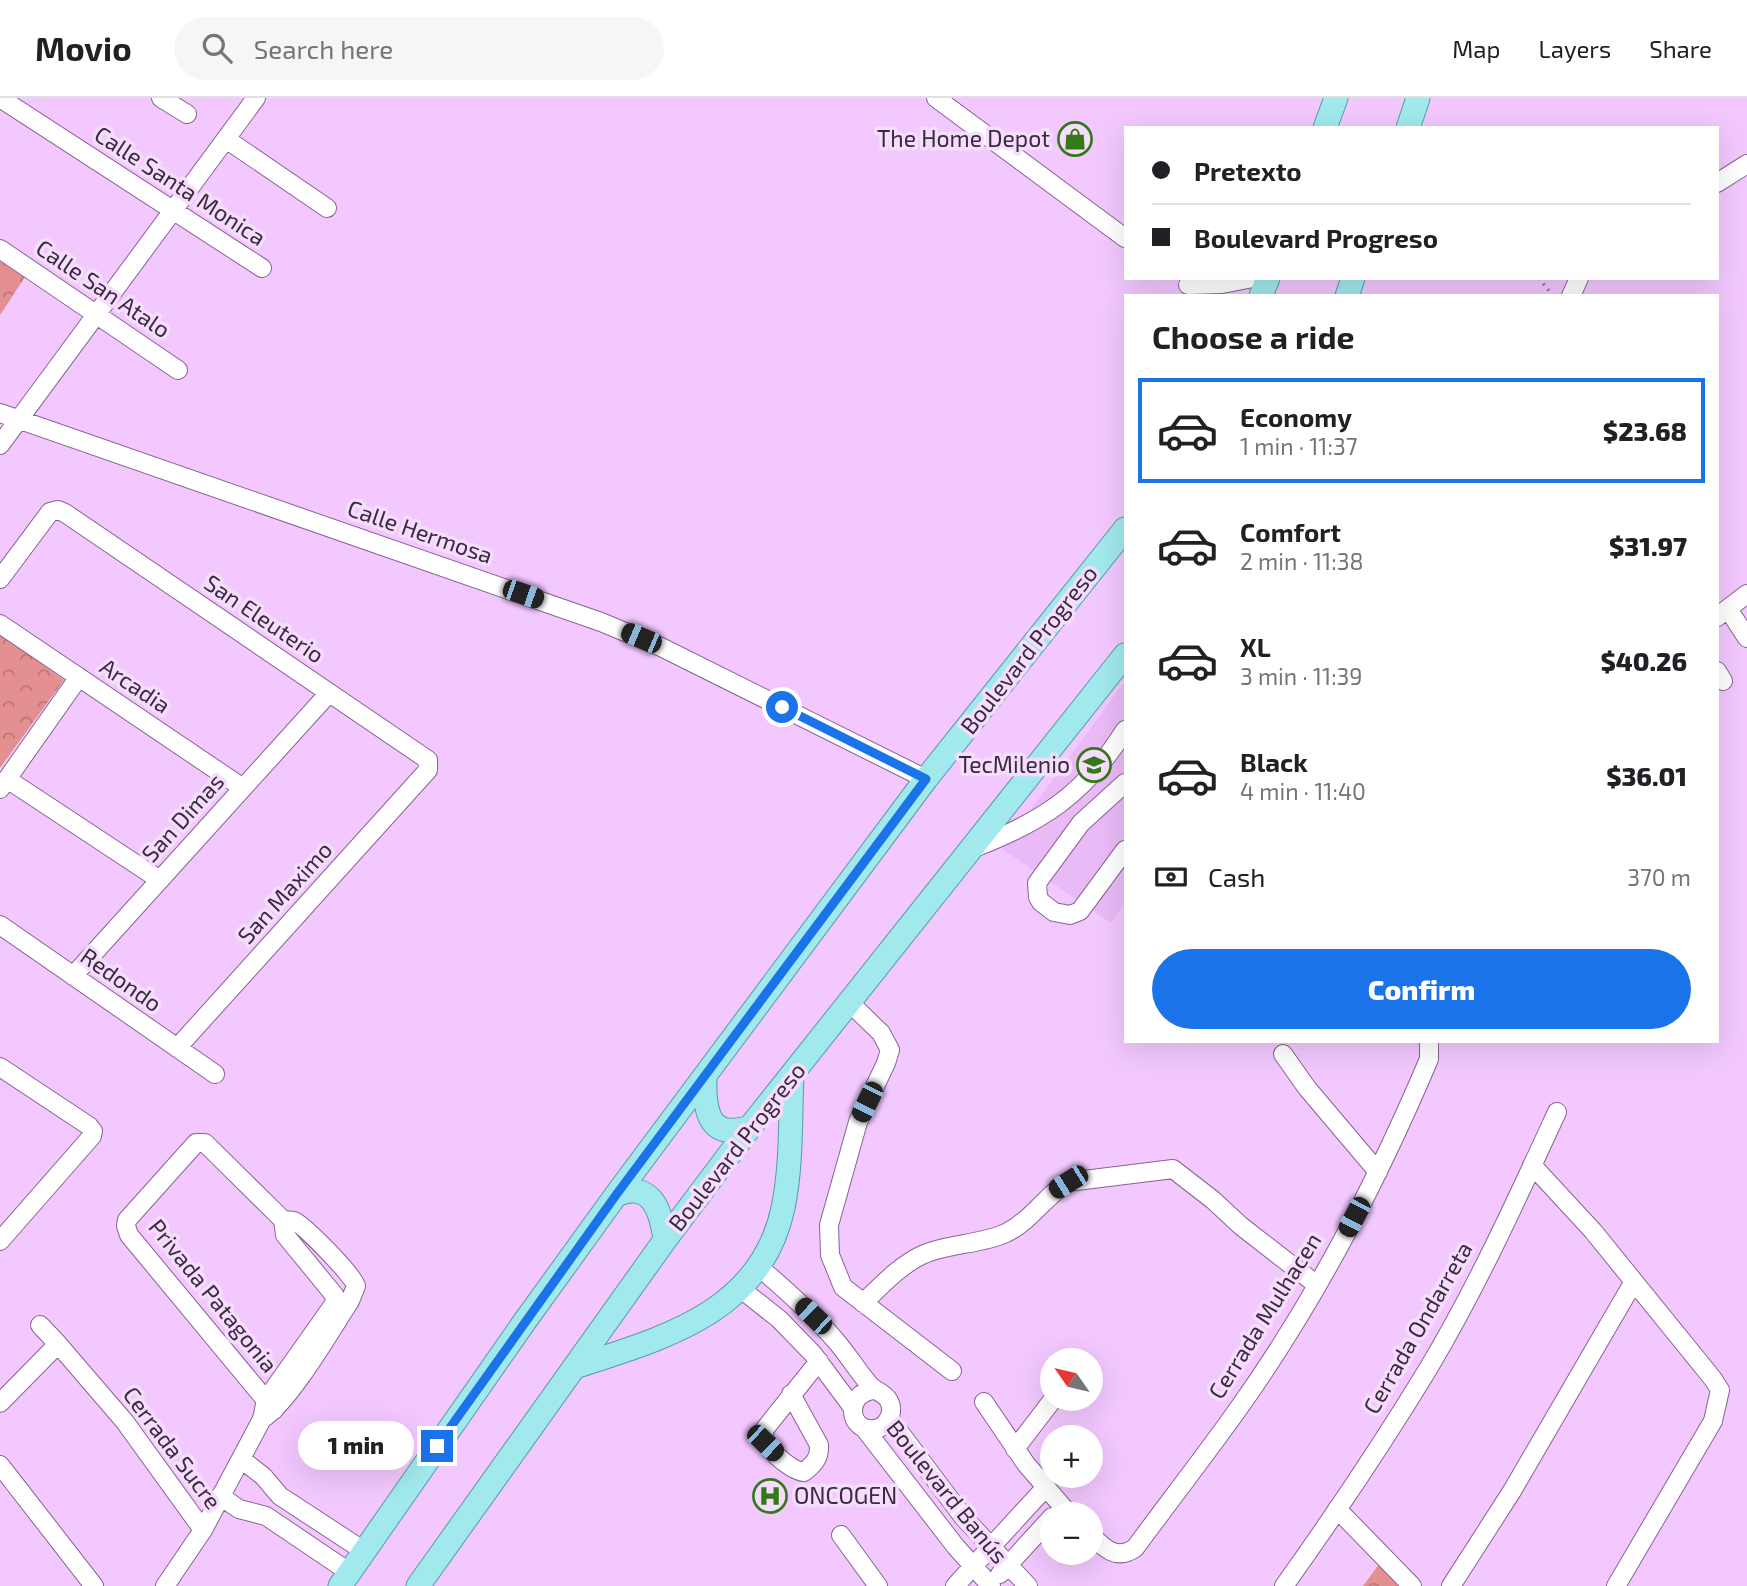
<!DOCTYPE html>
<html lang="en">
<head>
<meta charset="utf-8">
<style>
  :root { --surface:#fff; --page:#f6f6f6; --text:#202124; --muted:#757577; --line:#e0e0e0; --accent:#1a73e8 }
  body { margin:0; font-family:"Exo 2",sans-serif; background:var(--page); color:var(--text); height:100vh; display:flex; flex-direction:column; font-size:26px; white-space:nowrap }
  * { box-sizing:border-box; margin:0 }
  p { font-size:23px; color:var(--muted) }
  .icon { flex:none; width:38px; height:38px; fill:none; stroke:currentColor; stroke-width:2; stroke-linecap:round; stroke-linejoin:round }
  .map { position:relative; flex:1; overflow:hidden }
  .details { position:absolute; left:1124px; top:196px; width:595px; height:749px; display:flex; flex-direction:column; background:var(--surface); border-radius:0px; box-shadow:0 7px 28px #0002 }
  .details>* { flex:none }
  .banner { position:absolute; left:1124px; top:28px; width:595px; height:154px; border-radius:0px; box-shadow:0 7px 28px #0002; display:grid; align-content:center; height:154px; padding:0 28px; background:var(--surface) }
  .needle { width:46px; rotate:304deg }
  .fabs { position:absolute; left:1040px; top:1250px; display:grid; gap:14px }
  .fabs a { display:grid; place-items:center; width:63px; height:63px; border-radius:50%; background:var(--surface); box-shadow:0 7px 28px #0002; font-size:35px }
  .end { position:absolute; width:32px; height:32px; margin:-16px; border:9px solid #1a73e8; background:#fff; box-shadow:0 0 0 4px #fff }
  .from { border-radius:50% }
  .bubble { position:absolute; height:49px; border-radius:24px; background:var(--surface); box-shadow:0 7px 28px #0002; font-size:23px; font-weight:800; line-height:49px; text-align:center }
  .car { position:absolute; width:21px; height:42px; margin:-21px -10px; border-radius:9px; box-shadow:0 0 5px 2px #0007; background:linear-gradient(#222 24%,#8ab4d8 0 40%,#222 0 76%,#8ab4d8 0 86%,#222 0) }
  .banner b { display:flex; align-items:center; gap:24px; height:66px; font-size:26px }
  .banner b+b { border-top:2px solid var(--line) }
  .banner i { width:18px; height:18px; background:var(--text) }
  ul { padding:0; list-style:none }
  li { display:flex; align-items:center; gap:21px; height:105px; margin:0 14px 10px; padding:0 14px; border:4px solid transparent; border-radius:0px }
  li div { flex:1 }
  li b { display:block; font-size:26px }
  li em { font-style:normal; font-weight:800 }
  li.active { border-color:var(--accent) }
  li>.icon { width:63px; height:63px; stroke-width:1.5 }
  h2 { padding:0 28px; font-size:32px; line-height:84px }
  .pay { display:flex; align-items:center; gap:18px; height:77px; padding:0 28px; font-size:26px }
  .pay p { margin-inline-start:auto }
  .primary-button { display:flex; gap:14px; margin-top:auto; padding:14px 28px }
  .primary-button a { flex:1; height:80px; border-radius:42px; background:var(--accent); color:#fff; font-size:28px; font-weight:800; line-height:80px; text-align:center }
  header { display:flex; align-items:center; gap:42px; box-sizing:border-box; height:98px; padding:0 35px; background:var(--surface); border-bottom:2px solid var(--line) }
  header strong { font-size:33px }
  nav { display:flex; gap:38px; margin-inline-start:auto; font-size:24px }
  .search { width:490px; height:63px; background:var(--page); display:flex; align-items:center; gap:18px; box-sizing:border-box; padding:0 24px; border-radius:38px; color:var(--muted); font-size:26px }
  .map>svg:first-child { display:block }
  .built { fill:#e9baf6 }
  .park { fill:url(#park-crowns) }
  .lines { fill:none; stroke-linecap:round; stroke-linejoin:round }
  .minor-casing { stroke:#896394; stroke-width:20 }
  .major-casing { stroke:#559ca7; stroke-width:25 }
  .path { stroke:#9b7ea4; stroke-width:3.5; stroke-dasharray:2 5; stroke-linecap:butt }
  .minor { stroke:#fff; stroke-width:18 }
  .major { stroke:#a1e9ec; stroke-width:23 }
  .route { stroke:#1a73e8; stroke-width:9 }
  .labels { text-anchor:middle; stroke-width:7; stroke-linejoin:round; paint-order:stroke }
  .poi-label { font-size:23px; fill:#3a2a3f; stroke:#f6dcfd; text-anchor:end }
  .street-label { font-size:23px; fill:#3a2a3f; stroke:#f6dcfd }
</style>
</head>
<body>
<header>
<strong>Movio</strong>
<div class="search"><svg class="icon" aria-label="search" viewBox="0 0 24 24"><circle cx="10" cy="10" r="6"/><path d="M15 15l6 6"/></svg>Search here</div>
<nav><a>Map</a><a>Layers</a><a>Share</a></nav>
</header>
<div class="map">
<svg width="1747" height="1488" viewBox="0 0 1747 1488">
  <defs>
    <pattern id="park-crowns" width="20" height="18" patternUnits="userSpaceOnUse" patternTransform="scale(1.75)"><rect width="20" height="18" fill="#e49091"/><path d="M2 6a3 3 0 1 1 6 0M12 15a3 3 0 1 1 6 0" fill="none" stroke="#ba7678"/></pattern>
  </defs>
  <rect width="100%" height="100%" fill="#f2c8ff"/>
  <path class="built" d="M1125,583V805L1111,825L1002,751Z"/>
  <path class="park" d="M0,163L25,179L0,217Z
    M0,536L64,582L0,670Z
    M1382,1462L1408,1488H1363Z"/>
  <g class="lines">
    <g class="minor-casing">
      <path id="minor" d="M0,0L262,170
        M161,0L187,16
        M936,0L1125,140
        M226,41L327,110
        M1717,85L1747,66
        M0,151L178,272
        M1188,187L1222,186L1253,180
        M1571,198L1579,180
        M0,315L601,524L661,549L926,681
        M0,347L256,0
        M0,481L50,414L58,412L65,415L428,662V672L177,950
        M1730,510L1732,517L1747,540
        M1717,519L1747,496
        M0,526L243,690
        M1717,573L1723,583
        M7,681L160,782
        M1125,685L1081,725L1037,785L1038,799L1041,804L1054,814L1070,817L1080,813L1125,752
        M0,691L79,579
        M974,750C1042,724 1085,696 1125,632
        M0,827L215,976
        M73,878L329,595
        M850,905L881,935L890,952L886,965L858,1024L829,1127L830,1157L843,1189L952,1273
        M1283,956L1307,990L1378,1074
        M0,969L89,1028L93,1033L92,1038L0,1143
        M1532,1067L1593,1133L1713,1281L1720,1292L1713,1323L1616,1488
        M283,1122L285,1137L335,1198
        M759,1169C786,1192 813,1216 836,1243C848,1257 857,1272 869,1286C874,1293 884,1294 889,1303C895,1314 887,1330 874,1331C848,1334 844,1295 874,1292
        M741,1191L779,1221L813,1256L853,1310
        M863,1205C881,1188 899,1168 922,1157C948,1145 980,1147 1006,1135C1032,1122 1044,1099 1068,1084L1173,1071L1213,1102L1241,1128L1317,1187
        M40,1227L58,1246
        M791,1296L819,1347C820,1360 814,1366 804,1374C790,1373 760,1347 764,1332L819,1263
        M984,1304L1026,1366L1069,1416
        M0,1305L58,1246L125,1324L203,1432
        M274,1312L129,1137L126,1128L127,1122L196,1045H205L283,1122C287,1123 291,1122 294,1123C304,1127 354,1178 356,1188
        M265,1319C293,1298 329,1235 350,1203L356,1188
        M889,1320L964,1420L1028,1488
        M864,1330L956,1449L991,1488
        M1015,1351L1054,1300
        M241,1361L263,1378L280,1398L364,1453
        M0,1367L94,1488
        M220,1398L239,1411L266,1418L349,1474
        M1337,1411L1412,1488
        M1090,1436C1104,1450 1116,1463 1135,1450C1169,1404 1203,1360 1236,1314C1314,1205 1377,1084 1429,961V943
        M841,1437L878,1488
        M1000,1476L1052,1419
        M165,1488L203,1432L262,1321L266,1302L334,1206L335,1198
        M955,1488L1045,1390
        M1284,1488C1334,1418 1383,1345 1428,1271C1477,1189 1517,1101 1557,1014
        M1451,1488L1512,1393L1633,1185"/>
    </g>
    <g class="major-casing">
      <path id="major" d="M1325,30L1336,0
        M1408,30L1418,0
        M1261,198L1268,180
        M1347,198L1353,180
        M705,979C704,1012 708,1043 750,1029
        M616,1097C652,1082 661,1113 665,1142
        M575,1269C663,1240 761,1215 783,1110C792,1067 790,1021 792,977
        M340,1488L525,1223L616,1097L926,681L1125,431
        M418,1488L665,1142L750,1029L1125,557"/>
    </g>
    <path class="path" d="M1539,180L1553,198"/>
    <use href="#minor" class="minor"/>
    <use href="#major" class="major"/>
  </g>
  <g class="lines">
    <path class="route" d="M437,1348L616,1097L926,681L782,609"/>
  </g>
  <defs>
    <g id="shop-ring" transform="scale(1.75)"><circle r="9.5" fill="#f6dcfd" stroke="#357819" stroke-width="1.5"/><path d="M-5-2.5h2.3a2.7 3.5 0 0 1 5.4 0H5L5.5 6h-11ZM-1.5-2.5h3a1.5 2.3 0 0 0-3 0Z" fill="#357819"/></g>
    <g id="university-ring" transform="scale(1.75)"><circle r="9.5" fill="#f6dcfd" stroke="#357819" stroke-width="1.5"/><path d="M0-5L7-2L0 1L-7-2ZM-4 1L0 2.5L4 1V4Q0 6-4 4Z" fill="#357819"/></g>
    <g id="hospital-ring" transform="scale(1.75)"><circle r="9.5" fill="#f6dcfd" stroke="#357819" stroke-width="1.5"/><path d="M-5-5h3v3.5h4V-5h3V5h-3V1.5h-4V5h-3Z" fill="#357819"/></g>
  </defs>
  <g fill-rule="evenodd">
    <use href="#shop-ring" x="1075" y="41"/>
    <use href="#university-ring" x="1094" y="667"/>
    <use href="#hospital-ring" x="770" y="1398"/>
  </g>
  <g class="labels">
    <g class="poi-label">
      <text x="1050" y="49">The Home Depot</text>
      <text x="1070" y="675">TecMilenio</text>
      <text x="794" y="1406" text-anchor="start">ONCOGEN</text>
    </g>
    <g class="street-label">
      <text transform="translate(180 88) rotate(33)" y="8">Calle Santa Monica</text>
      <text transform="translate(103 191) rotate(34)" y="8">Calle San Atalo</text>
      <text transform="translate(420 434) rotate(19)" y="8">Calle Hermosa</text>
      <text transform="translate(264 521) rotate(34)" y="8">San Eleuterio</text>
      <text transform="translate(1029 552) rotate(-52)" y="8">Boulevard Progreso</text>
      <text transform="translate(135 588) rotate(34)" y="8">Arcadia</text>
      <text transform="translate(183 720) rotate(-48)" y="8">San Dimas</text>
      <text transform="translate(285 795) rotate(-48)" y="8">San Maximo</text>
      <text transform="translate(121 882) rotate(35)" y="8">Redondo</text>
      <text transform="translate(737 1049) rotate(-52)" y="8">Boulevard Progreso</text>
      <text transform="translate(213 1198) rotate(51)" y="8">Privada Patagonia</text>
      <text transform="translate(1265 1218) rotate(-58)" y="8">Cerrada Mulhacen</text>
      <text transform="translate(1418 1230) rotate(-60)" y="8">Cerrada Ondarreta</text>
      <text transform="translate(172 1350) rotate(53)" y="8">Cerrada Sucre</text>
      <text transform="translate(947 1394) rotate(51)" y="8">Boulevard Banús</text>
    </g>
  </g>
</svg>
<div class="fabs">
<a><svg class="needle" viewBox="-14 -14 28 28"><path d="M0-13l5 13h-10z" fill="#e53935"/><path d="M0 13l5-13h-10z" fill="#757577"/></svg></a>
<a>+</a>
<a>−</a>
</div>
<i class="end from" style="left:782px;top:609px"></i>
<i class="end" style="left:437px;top:1348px"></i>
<div class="bubble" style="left:298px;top:1323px;width:116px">1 min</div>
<i class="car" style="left:523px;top:496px;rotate:109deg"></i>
<i class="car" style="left:641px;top:540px;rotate:293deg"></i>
<i class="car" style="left:867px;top:1004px;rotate:206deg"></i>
<i class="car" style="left:1068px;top:1084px;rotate:238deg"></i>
<i class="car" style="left:1354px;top:1119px;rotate:208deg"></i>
<i class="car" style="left:813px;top:1218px;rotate:314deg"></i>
<i class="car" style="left:765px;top:1345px;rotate:134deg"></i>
<div class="banner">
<b><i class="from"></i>Pretexto</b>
<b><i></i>Boulevard Progreso</b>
</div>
<section class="details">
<h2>Choose a ride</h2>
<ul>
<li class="active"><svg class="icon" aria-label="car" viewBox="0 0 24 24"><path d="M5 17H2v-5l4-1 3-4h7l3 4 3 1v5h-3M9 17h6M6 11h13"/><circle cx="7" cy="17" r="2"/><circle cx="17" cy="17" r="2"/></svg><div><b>Economy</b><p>1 min · 11:37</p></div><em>$23.68</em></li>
<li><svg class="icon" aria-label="car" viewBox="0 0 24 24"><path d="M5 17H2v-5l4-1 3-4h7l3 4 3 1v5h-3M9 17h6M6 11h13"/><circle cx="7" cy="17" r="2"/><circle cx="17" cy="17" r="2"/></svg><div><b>Comfort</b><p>2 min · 11:38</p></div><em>$31.97</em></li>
<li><svg class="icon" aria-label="car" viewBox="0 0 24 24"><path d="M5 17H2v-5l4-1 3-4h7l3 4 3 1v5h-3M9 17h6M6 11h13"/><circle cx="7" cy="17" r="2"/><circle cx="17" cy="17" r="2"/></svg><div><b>XL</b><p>3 min · 11:39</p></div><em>$40.26</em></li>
<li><svg class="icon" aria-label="car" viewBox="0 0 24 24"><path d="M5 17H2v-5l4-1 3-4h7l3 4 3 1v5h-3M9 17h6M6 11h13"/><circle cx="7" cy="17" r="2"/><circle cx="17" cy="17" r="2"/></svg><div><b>Black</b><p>4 min · 11:40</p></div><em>$36.01</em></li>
</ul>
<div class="pay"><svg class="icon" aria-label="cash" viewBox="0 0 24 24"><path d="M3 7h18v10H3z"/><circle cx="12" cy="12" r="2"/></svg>Cash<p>370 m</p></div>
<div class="primary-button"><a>Confirm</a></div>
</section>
</div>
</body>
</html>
